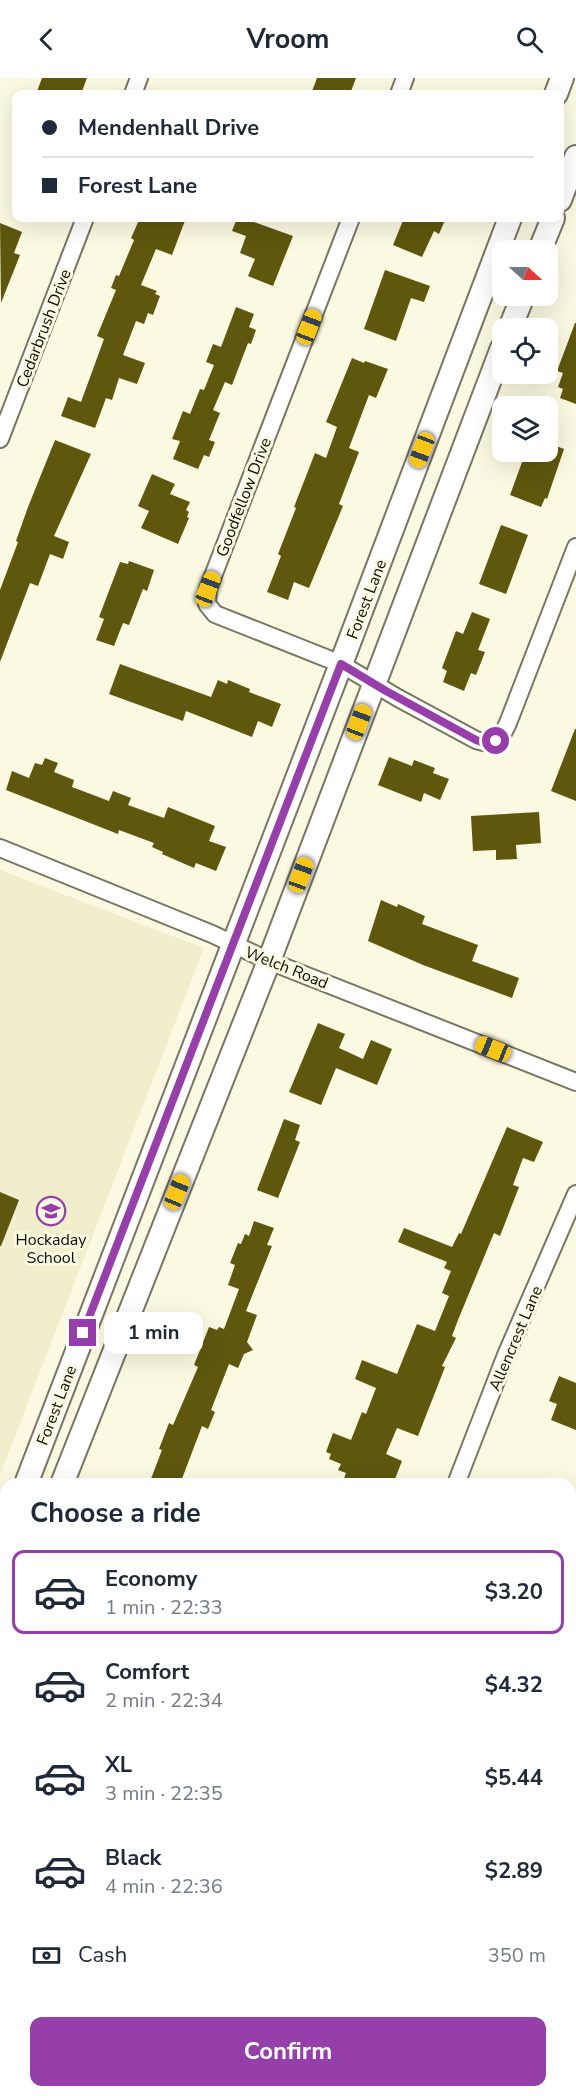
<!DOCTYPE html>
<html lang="en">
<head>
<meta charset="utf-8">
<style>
  :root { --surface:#fff; --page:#f6f6f7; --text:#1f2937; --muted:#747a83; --line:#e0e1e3; --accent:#963eaa }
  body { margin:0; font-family:"Nunito Sans",sans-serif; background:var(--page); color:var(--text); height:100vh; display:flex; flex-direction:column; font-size:22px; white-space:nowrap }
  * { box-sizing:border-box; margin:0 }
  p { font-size:20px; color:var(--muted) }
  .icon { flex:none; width:33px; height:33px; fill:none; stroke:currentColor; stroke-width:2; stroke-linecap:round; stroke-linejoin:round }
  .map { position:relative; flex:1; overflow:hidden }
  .drawer { position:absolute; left:0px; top:1400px; width:576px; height:620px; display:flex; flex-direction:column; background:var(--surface); border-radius:18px 18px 0 0; box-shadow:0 6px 24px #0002 }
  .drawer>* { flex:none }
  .guide { position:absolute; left:12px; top:12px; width:552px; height:132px; border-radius:12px; box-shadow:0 6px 24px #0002; display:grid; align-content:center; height:132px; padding:0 30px; background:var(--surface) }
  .needle { width:39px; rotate:111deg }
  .tools { position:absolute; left:492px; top:162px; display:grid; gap:12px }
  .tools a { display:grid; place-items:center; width:66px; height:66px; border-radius:12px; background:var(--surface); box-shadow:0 6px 24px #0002; font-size:30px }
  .end { position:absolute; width:27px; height:27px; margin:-14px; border:8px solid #963eaa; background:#fff; box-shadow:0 0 0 3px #fff }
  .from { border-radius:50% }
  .bubble { position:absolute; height:42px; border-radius:12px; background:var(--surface); box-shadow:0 6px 24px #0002; font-size:20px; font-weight:700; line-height:42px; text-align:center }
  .car { position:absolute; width:18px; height:36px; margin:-18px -9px; border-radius:8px; box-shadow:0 0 4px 2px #0007; background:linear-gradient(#f5c518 24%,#345 0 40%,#f5c518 0 76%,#345 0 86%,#f5c518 0) }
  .guide b { display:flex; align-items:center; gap:21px; height:57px; font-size:22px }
  .guide b+b { border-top:2px solid var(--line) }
  .guide i { width:15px; height:15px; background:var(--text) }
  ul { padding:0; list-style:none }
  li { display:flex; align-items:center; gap:18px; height:84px; margin:0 12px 9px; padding:0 18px; border:3px solid transparent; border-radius:12px }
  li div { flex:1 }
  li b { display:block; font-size:22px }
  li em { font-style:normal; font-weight:700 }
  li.selected { border-color:var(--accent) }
  li>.icon { width:54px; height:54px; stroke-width:1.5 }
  h2 { padding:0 30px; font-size:27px; line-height:72px }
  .pay { display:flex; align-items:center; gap:15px; height:66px; padding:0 30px; font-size:22px }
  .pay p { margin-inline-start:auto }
  .button { display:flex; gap:12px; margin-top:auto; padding:12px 30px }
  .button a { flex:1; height:69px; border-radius:12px; background:var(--accent); color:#fff; font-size:24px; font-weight:700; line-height:69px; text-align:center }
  header { display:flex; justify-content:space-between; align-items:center; height:78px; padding:0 30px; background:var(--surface); font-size:27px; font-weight:700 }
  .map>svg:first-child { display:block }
  .built { fill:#f1eece }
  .building { fill:#5f570e }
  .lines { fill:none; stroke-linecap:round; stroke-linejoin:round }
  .minor-casing { stroke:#787661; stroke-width:20 }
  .major-casing { stroke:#787661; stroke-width:26 }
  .minor { stroke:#fff; stroke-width:16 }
  .major { stroke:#fff; stroke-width:22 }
  .route { stroke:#963eaa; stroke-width:8 }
  .labels { text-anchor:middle; stroke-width:6; stroke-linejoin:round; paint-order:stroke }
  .street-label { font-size:16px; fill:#0e0d06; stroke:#fbf9e1 }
  .poi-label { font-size:16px; fill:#0e0d06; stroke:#fbf9e1 }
</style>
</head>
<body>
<header><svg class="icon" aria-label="back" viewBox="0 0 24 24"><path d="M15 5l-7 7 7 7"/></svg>Vroom<svg class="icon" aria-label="search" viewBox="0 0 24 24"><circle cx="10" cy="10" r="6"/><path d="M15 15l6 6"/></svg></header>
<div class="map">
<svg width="576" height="2018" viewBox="0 0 576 2018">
  <rect width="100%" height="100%" fill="#fbf9e1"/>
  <path class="built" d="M0,792L204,870L0,1397Z"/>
  <path class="building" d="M42,0H87L81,16H36Z
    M317,0H356L350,16H311Z
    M140,140H186L172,177L156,171L141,207L157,213L155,216L160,218L153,237L148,235L144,246L136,243L123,277L145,285L137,306L119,300L112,322L106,320L95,350L61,338L68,319L81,324L104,261L97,258L116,212L111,210L116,197L119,198L134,162L131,160Z
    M237,140H243L293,158L273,208L248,198L255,181L240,175L246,158L232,153Z
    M402,140H446L439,156L434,153L422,179L393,167L404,140Z
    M0,145L22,154L14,175L20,177L1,225Z
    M385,192L430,208L424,224L411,220L396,263L364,251Z
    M236,229L254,236L249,249L256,252L251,266L248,265L232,307L225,304L213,332L220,335L209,362L215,364L209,379L204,377L198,391L173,381L180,363L172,361L183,333L190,336L200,311L204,312L214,287L206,284L213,266L221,269Z
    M575,245H576V326L560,320L563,311L558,309L563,295L557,293Z
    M352,280L364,285L365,283L388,291L376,320L369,317L349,370L359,374L339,426L343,428L309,510L294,504L288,522L267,514L281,478L278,476L296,430L294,429L315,375L326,380L337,349L326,344Z
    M55,362L91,376L54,458L69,464L63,481L50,476L38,508L30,505L0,584V512L18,464L16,463L28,429Z
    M548,365L564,371L547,421L545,420L541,429L510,417L525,376L538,381L541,374H548Z
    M152,396L175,406L170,416L190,424L186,432L189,434L187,439L189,440L178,466L141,450L149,433L138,428Z
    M501,447L528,457L506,516L479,506Z
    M129,483L154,492L147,513L143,511L129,547L123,545L114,568L96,562L104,541L99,539L120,484L128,486Z
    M472,534L490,541L478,572L485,574L476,597L471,595L464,613L443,604L447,593L442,590L456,553L463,556Z
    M120,586L211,619L218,602L227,606L228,602L250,611L249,614L281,626L272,649L258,643L252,659L186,633L183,643L109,616Z
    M575,651H576V723L551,713Z
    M389,679L412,688L414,682L435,690L433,695L449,701L440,722L424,715L421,724L378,707Z
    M45,680L58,685L54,694L74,702L72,709L109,723L113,713L131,720L128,727L164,740L168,729L215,748L209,763L226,769L216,793L196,785L194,790L162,776L163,774L152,769L154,765L119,752L118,756L6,712L12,693L29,700L35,685L42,687Z
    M539,734L541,765L516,767L517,781L496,782V772L473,773L471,738Z
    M381,822L397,829L398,826L425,838L422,846L478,867L472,883L519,900L512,920L423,887L368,863Z
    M318,945L345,956L339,970L363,981L371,962L392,971L377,1007L336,990L321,1027L289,1014Z
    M284,1041L300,1047L295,1062L300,1064L278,1120L257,1112Z
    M507,1049L543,1064L534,1084L523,1080L513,1107L519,1109L500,1158L494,1155L458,1242L452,1258L456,1260L442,1288L445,1289L418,1358L397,1350L386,1376L402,1383L393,1406H342L346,1395L338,1392L341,1386L329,1381L331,1376L326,1374L333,1355L351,1362L362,1334L366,1336L376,1310L355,1301L362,1282L397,1296L417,1246L435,1253L449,1218L442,1215L451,1193L444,1190L447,1184L398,1164L404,1150L452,1169L459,1155L461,1156Z
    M0,1114L19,1122L1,1168H0Z
    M254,1143L274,1150L267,1167L272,1168L246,1233L257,1237L247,1264L253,1272L244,1276L238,1290L229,1286L211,1332L215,1334L208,1351L202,1348L180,1406H149L162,1372L159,1371L169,1345L173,1347L198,1289L194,1287L209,1249L217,1252L219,1249L224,1251L239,1211L228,1207L235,1187L230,1185L238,1165L241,1166L245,1156L249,1158Z
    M559,1298L576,1305V1352L551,1342L557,1326L549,1323Z"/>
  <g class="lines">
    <g class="minor-casing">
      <path id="minor" d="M133,16L139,0
        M399,16L405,0
        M351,140L208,511L207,526L215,536L341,586L398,620L476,662C496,669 500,662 508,645L576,469
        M0,361L85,140
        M0,770L212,856L269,883L576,1004
        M456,1406L506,1277L576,1116
        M570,1796L576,1798
        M570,1971L576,1956
        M176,2018L179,2013
        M548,2018L551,2013"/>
    </g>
    <g class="major-casing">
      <path id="major" d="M556,16L562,0
        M560,122L576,79
        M540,172L553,140
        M510,250L523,218
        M26,1406L341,586L510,140
        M62,1406L269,883L502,270
        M0,1472L6,1457
        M0,1563L6,1548"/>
    </g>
    <use href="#minor" class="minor"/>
    <use href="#major" class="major"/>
  </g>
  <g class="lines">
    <path class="route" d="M83,1255L341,586L386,613L476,662L487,666L496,663"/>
  </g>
  <defs>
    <g id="school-ring" transform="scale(1.5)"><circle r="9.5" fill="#fbf9e1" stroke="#963eaa" stroke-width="1.5"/><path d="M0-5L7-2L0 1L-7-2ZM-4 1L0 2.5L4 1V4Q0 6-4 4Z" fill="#963eaa"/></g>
  </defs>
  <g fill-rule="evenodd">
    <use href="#school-ring" x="51" y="1133"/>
  </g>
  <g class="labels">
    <g class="street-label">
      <text transform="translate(43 250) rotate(-69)" y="6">Cedarbrush Drive</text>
      <text transform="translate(243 419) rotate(-69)" y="6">Goodfellow Drive</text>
      <text transform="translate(366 521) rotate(-69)" y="6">Forest Lane</text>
      <text transform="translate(287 889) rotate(22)" y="6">Welch Road</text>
      <text transform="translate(515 1260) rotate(-67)" y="6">Allencrest Lane</text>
      <text transform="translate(56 1327) rotate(-69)" y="6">Forest Lane</text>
    </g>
    <g class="poi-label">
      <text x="51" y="1167">Hockaday<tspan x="51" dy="18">School</tspan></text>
    </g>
  </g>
</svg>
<div class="tools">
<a><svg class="needle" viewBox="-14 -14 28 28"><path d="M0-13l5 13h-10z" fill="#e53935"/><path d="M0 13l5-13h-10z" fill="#747a83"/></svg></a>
<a><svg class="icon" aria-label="locate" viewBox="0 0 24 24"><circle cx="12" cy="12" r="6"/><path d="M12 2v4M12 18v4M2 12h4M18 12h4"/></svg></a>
<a><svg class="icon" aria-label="layers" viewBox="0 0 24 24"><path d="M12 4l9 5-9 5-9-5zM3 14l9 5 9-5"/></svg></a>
</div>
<i class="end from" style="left:496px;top:663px"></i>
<i class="end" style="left:83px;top:1255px"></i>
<div class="bubble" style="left:104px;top:1234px;width:99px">1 min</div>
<i class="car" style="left:309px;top:249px;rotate:21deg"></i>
<i class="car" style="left:422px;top:372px;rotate:201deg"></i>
<i class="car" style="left:208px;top:511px;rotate:21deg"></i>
<i class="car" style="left:359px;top:644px;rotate:21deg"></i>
<i class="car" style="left:301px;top:797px;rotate:20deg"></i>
<i class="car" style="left:493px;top:971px;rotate:292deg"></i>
<i class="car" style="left:177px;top:1114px;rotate:22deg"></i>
<div class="guide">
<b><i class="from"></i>Mendenhall Drive</b>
<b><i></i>Forest Lane</b>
</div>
<section class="drawer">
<h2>Choose a ride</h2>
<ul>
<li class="selected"><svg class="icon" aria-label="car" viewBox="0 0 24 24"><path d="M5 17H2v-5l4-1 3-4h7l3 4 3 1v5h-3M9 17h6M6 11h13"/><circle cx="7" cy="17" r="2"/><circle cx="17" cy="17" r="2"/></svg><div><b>Economy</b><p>1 min · 22:33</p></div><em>$3.20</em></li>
<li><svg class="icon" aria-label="car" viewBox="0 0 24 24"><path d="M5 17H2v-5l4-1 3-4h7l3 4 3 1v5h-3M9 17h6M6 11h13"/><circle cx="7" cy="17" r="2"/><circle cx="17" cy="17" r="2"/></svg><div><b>Comfort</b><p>2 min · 22:34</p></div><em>$4.32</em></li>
<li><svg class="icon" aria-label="car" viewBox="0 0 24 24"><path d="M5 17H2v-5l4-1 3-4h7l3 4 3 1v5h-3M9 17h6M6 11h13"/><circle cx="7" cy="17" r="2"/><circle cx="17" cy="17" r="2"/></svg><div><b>XL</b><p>3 min · 22:35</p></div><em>$5.44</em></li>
<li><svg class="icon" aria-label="car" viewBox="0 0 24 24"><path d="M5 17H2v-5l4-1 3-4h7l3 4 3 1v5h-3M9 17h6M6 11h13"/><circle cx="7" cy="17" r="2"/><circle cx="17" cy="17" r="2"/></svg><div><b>Black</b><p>4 min · 22:36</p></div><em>$2.89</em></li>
</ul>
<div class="pay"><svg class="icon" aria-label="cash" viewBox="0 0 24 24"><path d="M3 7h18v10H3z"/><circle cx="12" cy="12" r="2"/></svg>Cash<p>350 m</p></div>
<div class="button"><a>Confirm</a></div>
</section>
</div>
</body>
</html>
